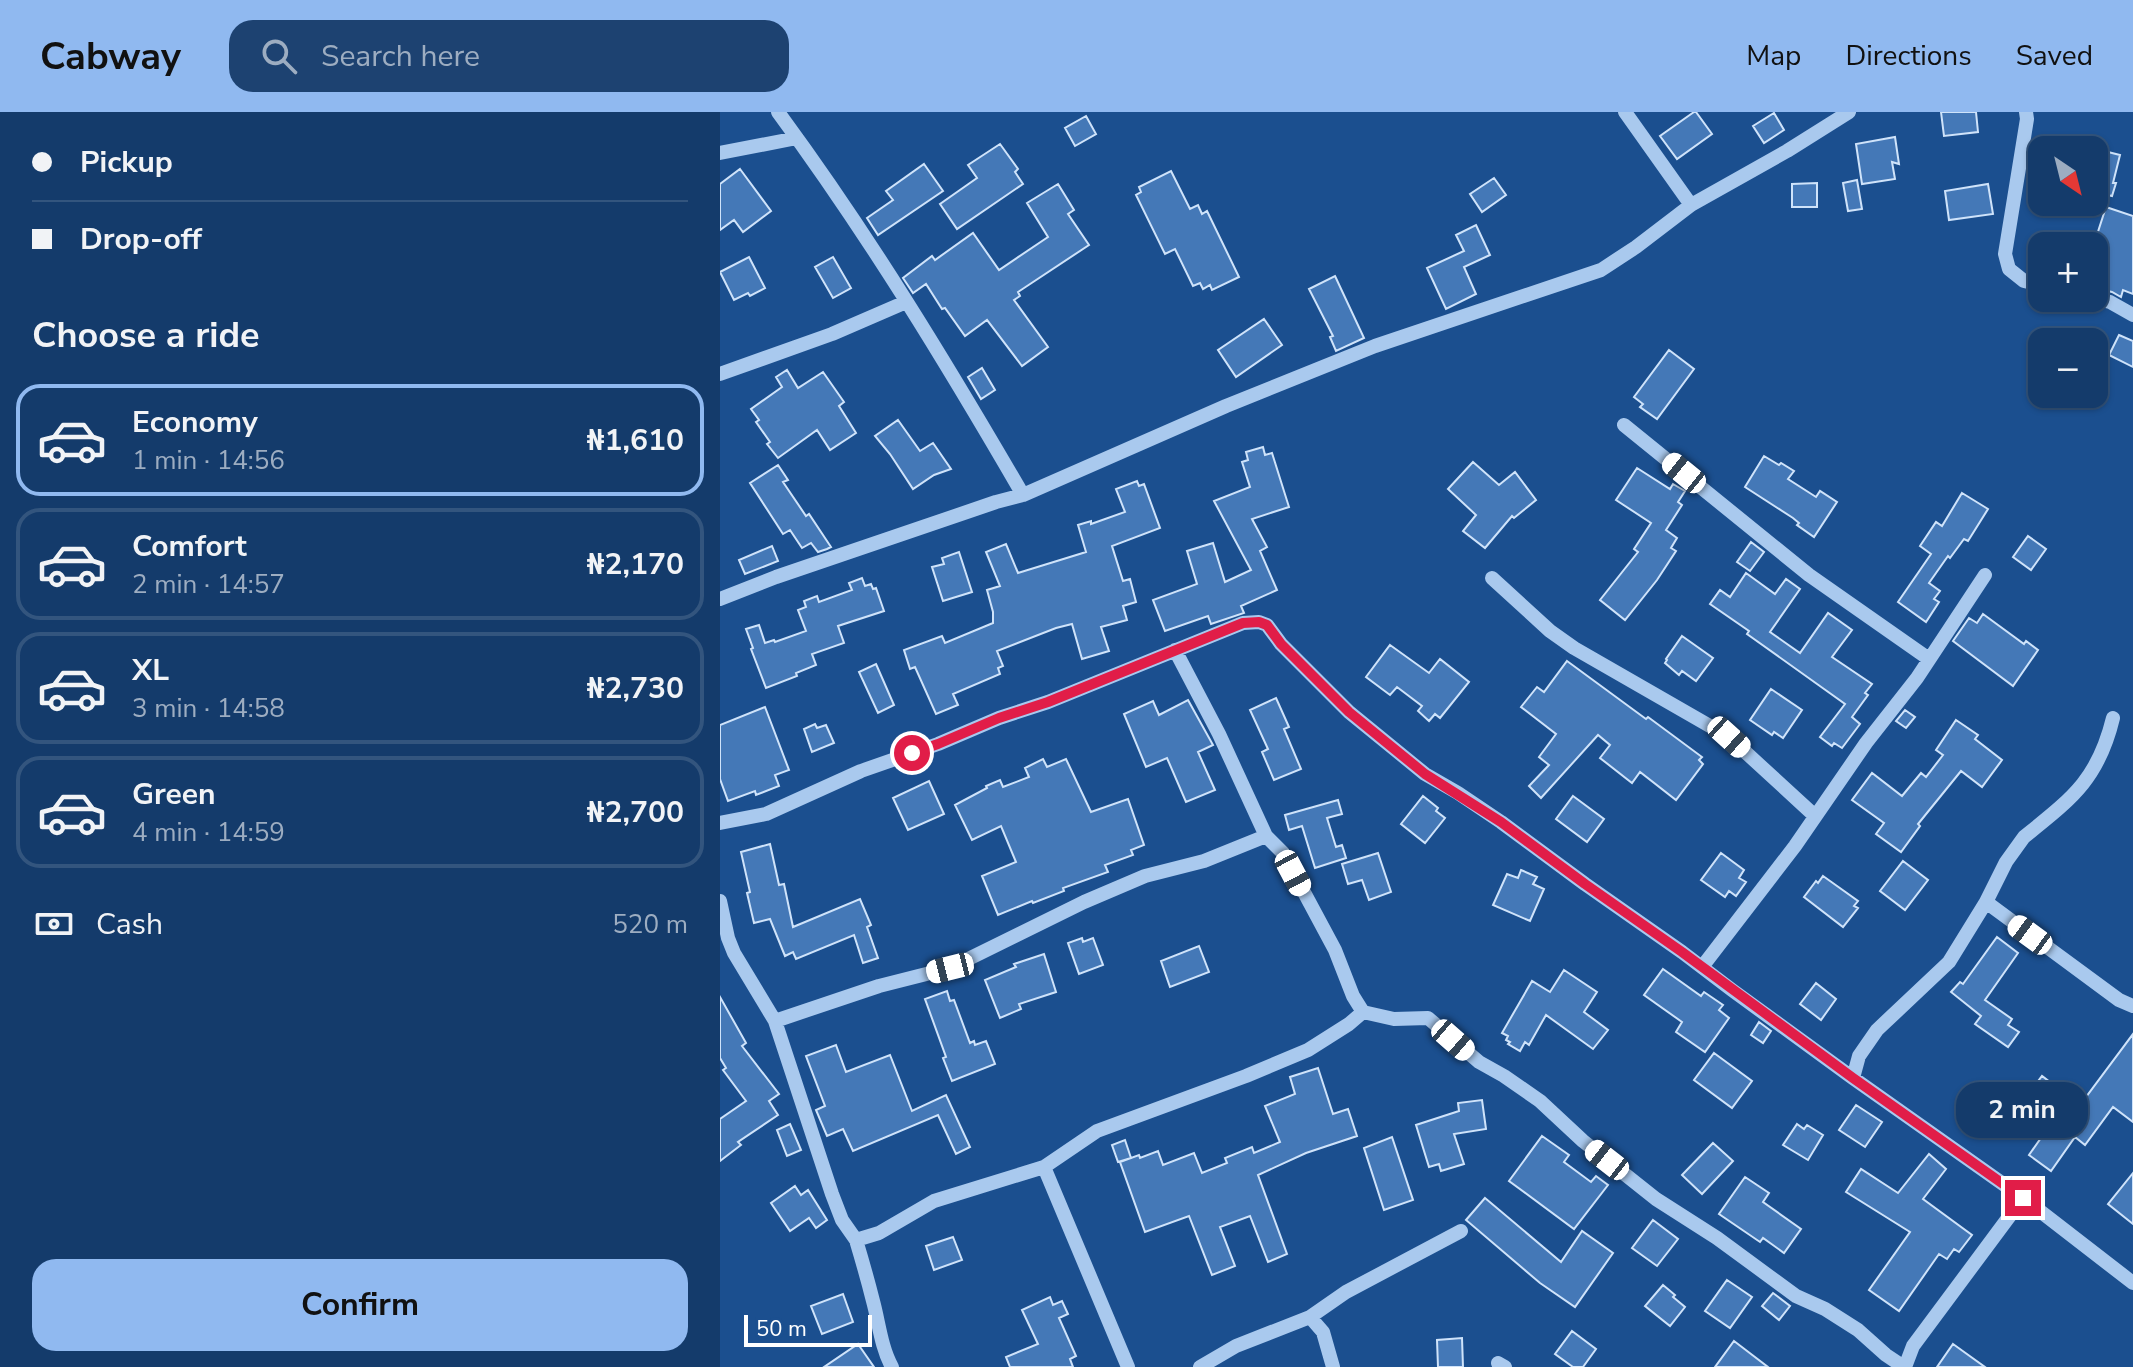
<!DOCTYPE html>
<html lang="en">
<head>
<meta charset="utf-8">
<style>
  :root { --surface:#143b6b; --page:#1d4271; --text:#f1f3f6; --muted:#9dadc1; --line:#33557e; --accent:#90b9f0 }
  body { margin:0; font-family:"Nunito Sans",sans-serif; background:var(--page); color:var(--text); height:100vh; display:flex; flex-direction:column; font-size:30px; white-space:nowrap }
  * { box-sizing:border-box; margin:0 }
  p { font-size:26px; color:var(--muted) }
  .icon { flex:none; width:44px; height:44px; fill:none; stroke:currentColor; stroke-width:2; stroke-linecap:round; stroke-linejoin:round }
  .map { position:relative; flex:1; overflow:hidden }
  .drawer { display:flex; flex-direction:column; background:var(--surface); width:720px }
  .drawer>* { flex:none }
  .hud { display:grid; align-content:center; height:176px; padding:0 32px; background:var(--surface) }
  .needle { width:52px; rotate:145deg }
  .controls { position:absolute; left:1308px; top:24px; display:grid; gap:16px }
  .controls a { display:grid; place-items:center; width:80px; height:80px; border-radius:16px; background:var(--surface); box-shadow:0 2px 6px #0004,0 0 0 2px var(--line); font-size:40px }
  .scale { position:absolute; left:24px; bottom:20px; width:128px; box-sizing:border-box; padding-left:8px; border:4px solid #fff; border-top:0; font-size:22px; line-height:28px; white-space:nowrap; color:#fff; -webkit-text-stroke:6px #1b4f8f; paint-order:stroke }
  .end { position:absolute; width:36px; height:36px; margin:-18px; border:10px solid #e11d48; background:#fff; box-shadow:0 0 0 4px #fff }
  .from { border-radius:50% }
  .bubble { position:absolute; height:56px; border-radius:24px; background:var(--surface); box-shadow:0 2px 6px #0004,0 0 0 2px var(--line); font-size:26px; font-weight:700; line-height:56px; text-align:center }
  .car { position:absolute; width:24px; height:48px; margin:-24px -12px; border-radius:10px; box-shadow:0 0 6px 2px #0007; background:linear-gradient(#fff 24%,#345 0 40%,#fff 0 76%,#345 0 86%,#fff 0) }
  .hud b { display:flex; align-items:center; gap:28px; height:76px; font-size:30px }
  .hud b+b { border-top:2px solid var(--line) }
  .hud i { width:20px; height:20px; background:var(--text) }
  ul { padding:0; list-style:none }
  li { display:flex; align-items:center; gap:24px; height:112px; margin:0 16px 12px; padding:0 16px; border:4px solid var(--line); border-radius:24px }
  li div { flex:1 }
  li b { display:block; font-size:30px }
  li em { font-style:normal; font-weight:700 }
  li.selected { border-color:var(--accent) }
  li>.icon { width:72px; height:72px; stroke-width:1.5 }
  h2 { padding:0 32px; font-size:36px; line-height:96px }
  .pay { display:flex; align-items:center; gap:20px; height:88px; padding:0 32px; font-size:30px }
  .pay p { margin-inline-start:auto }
  .action { display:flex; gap:16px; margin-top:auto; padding:16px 32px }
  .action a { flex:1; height:92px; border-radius:24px; background:var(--accent); color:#111; font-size:32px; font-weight:700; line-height:92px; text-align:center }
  header { display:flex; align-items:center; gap:48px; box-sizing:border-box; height:112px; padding:0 40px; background:var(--accent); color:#111 }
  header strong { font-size:38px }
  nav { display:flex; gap:44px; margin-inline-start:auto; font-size:28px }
  .search { width:560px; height:72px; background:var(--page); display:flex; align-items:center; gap:20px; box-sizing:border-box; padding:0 28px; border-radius:24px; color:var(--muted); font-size:30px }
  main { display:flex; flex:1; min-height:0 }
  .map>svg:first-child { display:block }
  .building { fill:#4478b7; stroke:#cfe3fa; stroke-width:2 }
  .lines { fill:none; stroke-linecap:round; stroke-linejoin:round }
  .minor { stroke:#a9c9ee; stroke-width:14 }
  .route { stroke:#e11d48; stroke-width:10 }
</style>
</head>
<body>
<header>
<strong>Cabway</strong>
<div class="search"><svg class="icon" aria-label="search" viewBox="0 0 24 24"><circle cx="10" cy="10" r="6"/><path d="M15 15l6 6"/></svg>Search here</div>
<nav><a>Map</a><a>Directions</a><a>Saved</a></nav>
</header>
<main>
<section class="drawer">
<div class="hud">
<b><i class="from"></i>Pickup</b>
<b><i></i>Drop-off</b>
</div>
<h2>Choose a ride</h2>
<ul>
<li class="selected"><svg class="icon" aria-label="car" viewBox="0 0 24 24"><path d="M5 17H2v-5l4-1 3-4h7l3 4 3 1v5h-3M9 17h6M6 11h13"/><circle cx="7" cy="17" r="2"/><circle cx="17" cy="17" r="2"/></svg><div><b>Economy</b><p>1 min · 14:56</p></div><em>₦1,610</em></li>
<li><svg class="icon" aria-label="car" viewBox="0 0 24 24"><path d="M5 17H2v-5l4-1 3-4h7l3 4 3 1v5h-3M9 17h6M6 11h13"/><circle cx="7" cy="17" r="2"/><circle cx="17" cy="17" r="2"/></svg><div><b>Comfort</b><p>2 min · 14:57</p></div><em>₦2,170</em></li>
<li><svg class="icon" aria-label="car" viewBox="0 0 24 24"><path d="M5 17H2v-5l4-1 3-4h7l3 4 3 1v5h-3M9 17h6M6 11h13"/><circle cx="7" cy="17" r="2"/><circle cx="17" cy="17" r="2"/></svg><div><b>XL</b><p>3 min · 14:58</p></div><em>₦2,730</em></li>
<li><svg class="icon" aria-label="car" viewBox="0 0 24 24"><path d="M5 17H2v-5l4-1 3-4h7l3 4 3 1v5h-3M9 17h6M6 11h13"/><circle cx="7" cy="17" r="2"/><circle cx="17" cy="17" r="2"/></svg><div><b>Green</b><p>4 min · 14:59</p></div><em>₦2,700</em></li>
</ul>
<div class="pay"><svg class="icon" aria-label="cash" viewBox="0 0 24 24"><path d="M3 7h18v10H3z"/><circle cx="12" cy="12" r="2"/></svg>Cash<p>520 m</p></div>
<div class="action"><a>Confirm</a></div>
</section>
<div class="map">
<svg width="1413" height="1255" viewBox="0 0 1413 1255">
  <rect width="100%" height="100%" fill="#1b4f8f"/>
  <path class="building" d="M974,0H976L992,22L957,47L940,24Z
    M1221,0H1256L1258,20L1224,24Z
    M1054,1L1064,18L1044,31L1033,14Z
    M366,4L376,22L355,34L345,16Z
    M1175,25L1179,52L1172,50L1175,67L1142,72L1136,32Z
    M280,32L298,57L295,60L303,72L237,117L220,92L257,66L248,53Z
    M1380,38L1400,43L1393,71H1396L1392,84L1374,80V47L1378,48Z
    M204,52L223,79L158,123L147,106L173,88L166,79Z
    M20,57L51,99L23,120L14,108L0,118V72Z
    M451,59L470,97L478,93L482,102L487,99L519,165L492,178L490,173L483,177L480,171L473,174L455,137L445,142L416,83L421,80L419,75Z
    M774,66L786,83L762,100L750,82Z
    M1137,68L1142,97L1128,99L1123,71Z
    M1097,71V95H1072V72Z
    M338,72L354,98L348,102L369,133L298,180L300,184L294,188L328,235L302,254L267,208L245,224L225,196L222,197L206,172L193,181L183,166L212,144L215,148L253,121L279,158L328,125L307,91Z
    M1268,72L1273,102L1229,108L1225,79Z
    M1386,95L1413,104V182L1403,178L1401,185L1392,180L1374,176V132Z
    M756,113L770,143L744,155L756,182L726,197L707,156L744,139L736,123Z
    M29,145L45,176L30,184L28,181L14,188L0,160Z
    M113,145L131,176L113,186L95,155Z
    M615,164L644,226L616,239L610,225L613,224L589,177Z
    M544,207L562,233L516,265L498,238Z
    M1399,223L1413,229V255L1389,243Z
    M949,238L974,257L937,307L920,295L923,292L914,285Z
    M262,256L275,278L261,287L248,265Z
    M67,258L78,276L103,260L124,290L119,294L136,321L110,338L97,318L58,346L47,332L50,330L36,310L39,308L31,297L62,275L56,265Z
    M178,308L200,339L213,331L231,357L214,363L193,377L170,342L155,324Z
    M543,335L545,343L552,341L569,395L532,407L547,435L540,439L557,478L521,494L524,501L491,512L488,504L445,519L433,488L477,472L467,439L493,431L505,470L531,458L494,389L530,375L522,350L528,348L526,340Z
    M1044,344L1059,353L1061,351L1074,359L1068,367L1096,385L1100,379L1117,390L1094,425L1077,413L1079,411L1073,406L1025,375Z
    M753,350L779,373L795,360L816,388L794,406L792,404L765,436L743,419L756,403L728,377Z
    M58,353L68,368L63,370L86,404L89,402L111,435L107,437L98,440L91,431L82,436L70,418L63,422L30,371Z
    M917,356L950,377L953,372L965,379L958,390L962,393L946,418L957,426L951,436L956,439L937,468L905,508L880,488L918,440L914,437L931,411L896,388Z
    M417,369L419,374L424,372L440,416L392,434L403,469L410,467L416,490L403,494L407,508L381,515L389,539L362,547L352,512L336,516L277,539L283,554L278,556L280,562L233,582L238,593L216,602L195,555L190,557L184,538L222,524L225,531L273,511V500L267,478L280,474L266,440L286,432L298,461L366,440L358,413L371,409V412L405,400L396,377Z
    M1242,381L1268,397L1248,429L1244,427L1230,446L1228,444L1209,471L1220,479L1214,487L1219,490L1206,510L1178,490L1211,442L1200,434L1216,410L1222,414Z
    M1308,424L1326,437L1311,458L1293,445Z
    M1031,430L1044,440L1030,459L1017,450Z
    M52,434L58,449L25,462L19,448Z
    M239,440L252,480L223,489L212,455L224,452L222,446Z
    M1026,461L1055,482L1066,467L1080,477L1050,520L1080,541L1108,501L1132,518L1112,545L1152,572L1145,581L1148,583L1132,605L1140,612L1122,636L1114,631L1112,634L1100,625L1125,592L1027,522L1029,519L990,492L1000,478L1010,485Z
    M142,466L145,474L151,472L153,477L156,476L164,499L118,514L124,531L92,542L96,553L76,561L77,564L46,576L31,537L33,536L26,517L39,513L45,531L54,528L55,530L86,519L78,498L86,495L84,489L97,484L99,490L132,478L129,471Z
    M1263,502L1304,532L1306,529L1318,538L1293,574L1233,529L1249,506L1257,511Z
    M962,524L993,546L976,569L962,559L959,563L945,551L947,548L946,547Z
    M670,533L709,561L720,547L749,570L720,606L715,602L709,609L698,599L702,594L677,575L670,583L646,565Z
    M847,549L926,607L928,605L982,645L979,648L983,652L956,688L920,660L912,671L880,646L890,633L878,623L821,686L809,674L829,653L819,645L836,622L801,595L817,575L824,580Z
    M156,552L174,593L158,601L139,560Z
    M1051,577L1082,598L1063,626L1054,620L1052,623L1030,608Z
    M556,586L569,615L564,617L581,657L554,668L542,640L548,637L530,598Z
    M468,588L493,633L478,640L495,678L466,690L447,646L426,655L404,602L433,589L439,603Z
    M45,595L69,658L55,663L59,674L36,683L35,679L8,689L0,667V613Z
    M1185,598L1195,605L1186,616L1176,609Z
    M1236,608L1258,623L1255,627L1282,648L1262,675L1241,659L1198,712L1200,714L1181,740L1156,722L1164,711L1132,688L1152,661L1182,684L1201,661L1206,665L1223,643L1216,638Z
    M95,612L97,616L106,613L114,631L92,640L84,617Z
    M323,647L327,655L346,647L371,700L408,687L424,733L411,738L413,743L385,753L388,760L343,776L344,779L313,791L312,789L278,803L262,764L296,750L281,714L252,728L235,693L267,676L266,674L280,668L283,675L309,665L305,656Z
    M209,669L224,702L188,718L173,686Z
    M703,684L718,696L716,699L725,706L705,731L681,712Z
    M853,684L884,707L867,730L836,707Z
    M618,688L622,702L607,706L616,735L622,733L626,746L595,756L582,714L569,718L565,703Z
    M50,732L59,773L64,772L73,815L140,787L151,813L147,815L158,846L143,851L134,823L76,847L73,840L65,844L50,807L34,811L27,781L30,780L21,740Z
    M658,741L671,780L649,788L642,768L628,772L622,752Z
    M1001,741L1024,758L1019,766L1026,770L1016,784L1009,779L1005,785L981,768Z
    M1183,749L1208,768L1185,798L1160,779Z
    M801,758L817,765L813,772L824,777L810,809L773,793L787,762L798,766Z
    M1103,764L1138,789L1134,794L1138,796L1123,815L1084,785L1096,769L1098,771Z
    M1277,825L1298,841L1265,888L1292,907L1288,913L1299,920L1288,935L1255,912L1261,904L1231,880L1240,870L1243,872Z
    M362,826L363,830L373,826L383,853L359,862L348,831Z
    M479,834L489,860L450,875L441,849Z
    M324,842L336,880L299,892L301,897L280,906L265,868L296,855L294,852Z
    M943,857L981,884L984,880L1003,893L999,898L1009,906L985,940L956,920L962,910L924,883Z
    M844,858L877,880L864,900L888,918L873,937L826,903L809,933L805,930L800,939L788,932L790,930L786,928L788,924L782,921L812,869L830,880Z
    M1096,871L1116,887L1101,908L1080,892Z
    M227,879L230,889L234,888L250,931L254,929L255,933L266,929L275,952L232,969L223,946L226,945L205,887Z
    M0,885L26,931L22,934L59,982L49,989L58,1003L18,1030L21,1033L0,1049V1007L26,989L3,958L6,956L0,946Z
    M1039,910L1051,919L1043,931L1031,923Z
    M1413,922V1010L1393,995L1365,1033L1355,1025L1331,1059L1309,1043L1323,1023L1294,1001L1322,964L1360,993Z
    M116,933L126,960L170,943L192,999L226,983L250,1035L236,1042L218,1003L133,1039L123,1017L107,1024L96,998L105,994L86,944Z
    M994,941L1032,969L1012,996L974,968Z
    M598,956L613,1002L628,997L637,1024L586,1041L538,1063L567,1142L548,1150L530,1104L500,1115L515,1154L492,1163L469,1104L425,1120L400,1050L419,1043L420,1046L438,1039L443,1053L474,1041L482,1061L507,1051L505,1046L532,1035L534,1041L560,1030L545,994L575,982L570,965Z
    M1261,977L1280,991L1262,1017L1240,1002Z
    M762,988L766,1017L734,1022L744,1052L721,1059L719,1052L709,1055L696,1013L739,999L738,991Z
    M1136,993L1162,1010L1145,1035L1119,1018Z
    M70,1012L81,1038L67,1044L57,1018Z
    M1077,1012L1084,1017L1087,1013L1103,1023L1088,1048L1063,1033Z
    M822,1024L849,1043L844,1050L871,1070L876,1064L888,1073L854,1117L789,1069Z
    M672,1025L693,1088L664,1098L644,1036Z
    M405,1028L411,1046L398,1050L392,1033Z
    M993,1031L1013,1049L982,1082L962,1063Z
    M1209,1042L1226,1057L1203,1087L1252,1123L1239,1140L1234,1137L1227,1147L1219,1142L1179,1199L1149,1178L1190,1120L1126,1080L1141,1057L1178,1081Z
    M1413,1061V1112L1388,1092Z
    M1025,1065L1049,1081L1043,1090L1081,1117L1064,1141L1043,1126L1040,1130L999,1102Z
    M75,1074L81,1083L88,1078L107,1108L96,1116L89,1106L70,1119L51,1091Z
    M765,1086L841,1150L862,1119L893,1141L855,1195L820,1171L746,1108Z
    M933,1108L958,1127L937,1154L912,1136Z
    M233,1125L242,1148L214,1158L206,1134Z
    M1007,1168L1032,1185L1010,1216L985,1199Z
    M943,1173L955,1183L953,1185L965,1195L950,1214L925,1194Z
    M1053,1181L1070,1194L1059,1208L1042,1194Z
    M123,1182L133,1210L102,1222L91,1194Z
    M330,1185L333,1193L342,1189L348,1202L339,1206L356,1244L350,1247L353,1255H290L286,1245L318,1232L302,1198Z
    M852,1219L876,1237L863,1255H853L835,1242Z
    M742,1226L743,1255H718L717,1228Z
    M1014,1229L1048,1255H995Z
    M138,1232L154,1255H104Z
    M1233,1232L1265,1255H1217Z"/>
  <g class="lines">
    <path class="minor" d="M58,0C148,122 227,252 303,383
      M905,0L971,93
      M1306,0L1307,7L1285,142L1289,157L1304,169L1322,173
      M0,41L77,26
      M1374,186L1390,190L1413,203
      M0,262L112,222L186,190
      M904,313L1089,463L1209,547
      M772,466L830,519L854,536L1009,625L1095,704
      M0,487L56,465L276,390L303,383L506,294L655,234L881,158L916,135L971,93L1067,39L1129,0
      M455,538L499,622L546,724L563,741L615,838L633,884L643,900L674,907L708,906L759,950L784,964L820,989L863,1029L936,1087L997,1126L1076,1184L1105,1197L1138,1218L1166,1243L1184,1255
      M0,711L46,702L141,659L218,632L279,606L328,590L523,511L539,510L547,513L561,532L629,600L705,662L738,681L781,710L865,772L962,840L1012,878L1133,966L1303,1086L1413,1171
      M0,789L8,826L14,841L55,909L112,1082L122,1108L136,1128L159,1121L214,1089L324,1055L377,1019L526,964L588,938L629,912L643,900
      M1266,790L1399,888L1413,894
      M982,855L1075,734L1146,631L1197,566L1265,463
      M55,909L159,874L230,856L364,790L425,764L484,749L546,724
      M1133,966L1139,944L1157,918L1229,850L1266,790L1286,750L1304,725C1351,687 1378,668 1393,606
      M324,1055L408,1255
      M136,1128C142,1148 148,1169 153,1189C159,1211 161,1235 172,1255
      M590,1205L603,1220L613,1255
      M778,1251L785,1255
      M480,1255L516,1234L590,1205L626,1180L741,1119
      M1185,1255L1193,1234L1303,1086"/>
  </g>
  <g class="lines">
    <path class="route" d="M192,641L218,632L279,606L328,590L523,511L539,510L547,513L561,532L629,600L705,662L781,710L865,772L962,840L1133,966L1303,1086"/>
  </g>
</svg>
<div class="controls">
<a><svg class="needle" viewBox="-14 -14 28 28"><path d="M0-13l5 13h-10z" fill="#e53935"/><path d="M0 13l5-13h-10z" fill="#9dadc1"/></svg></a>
<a>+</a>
<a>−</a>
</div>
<div class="scale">50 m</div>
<i class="end from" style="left:192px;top:641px"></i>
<i class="end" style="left:1303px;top:1086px"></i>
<div class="bubble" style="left:1236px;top:970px;width:132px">2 min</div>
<i class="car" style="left:964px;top:361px;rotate:309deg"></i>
<i class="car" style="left:1009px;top:625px;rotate:132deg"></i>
<i class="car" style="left:573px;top:761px;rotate:152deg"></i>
<i class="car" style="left:1310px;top:823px;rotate:306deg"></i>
<i class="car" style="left:230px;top:856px;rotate:256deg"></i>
<i class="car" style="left:733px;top:928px;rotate:131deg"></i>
<i class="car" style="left:887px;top:1048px;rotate:308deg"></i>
</div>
</main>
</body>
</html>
